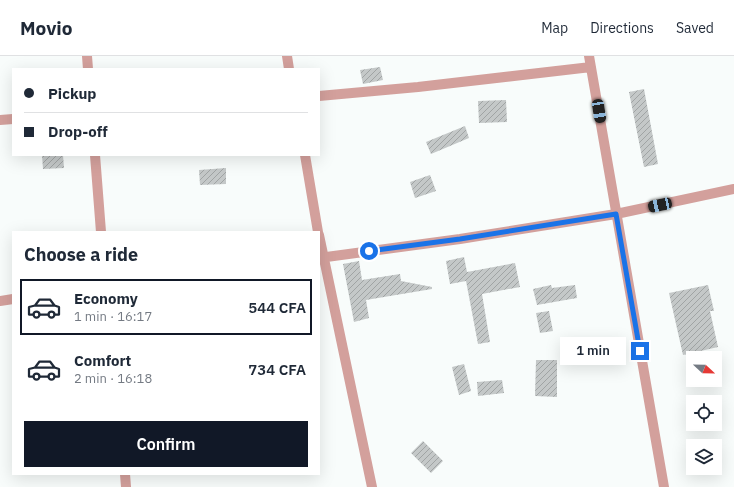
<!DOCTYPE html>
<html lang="en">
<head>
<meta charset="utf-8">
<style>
  :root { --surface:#fff; --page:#f6f6f7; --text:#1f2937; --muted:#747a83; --line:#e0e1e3; --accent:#111827 }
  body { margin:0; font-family:"IBM Plex Sans",sans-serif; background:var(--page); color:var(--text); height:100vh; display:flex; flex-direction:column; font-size:15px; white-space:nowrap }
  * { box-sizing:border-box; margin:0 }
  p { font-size:13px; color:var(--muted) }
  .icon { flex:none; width:22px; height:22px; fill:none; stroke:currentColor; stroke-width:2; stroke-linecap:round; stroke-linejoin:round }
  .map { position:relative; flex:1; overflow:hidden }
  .side { position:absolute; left:12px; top:175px; width:308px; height:244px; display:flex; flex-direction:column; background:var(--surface); border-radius:0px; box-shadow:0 4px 16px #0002 }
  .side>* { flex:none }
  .hud { position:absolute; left:12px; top:12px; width:308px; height:88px; border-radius:0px; box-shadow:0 4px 16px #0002; display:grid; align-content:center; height:88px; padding:0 12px; background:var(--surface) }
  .needle { width:26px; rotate:112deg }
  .tools { position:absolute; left:686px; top:295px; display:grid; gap:8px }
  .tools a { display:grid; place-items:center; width:36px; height:36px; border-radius:0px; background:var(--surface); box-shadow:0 4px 16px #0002; font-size:20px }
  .end { position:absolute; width:18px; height:18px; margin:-9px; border:5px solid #1a73e8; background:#fff; box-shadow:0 0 0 2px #fff }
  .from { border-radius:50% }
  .bubble { position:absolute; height:28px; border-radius:0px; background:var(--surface); box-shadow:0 4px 16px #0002; font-size:13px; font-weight:600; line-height:28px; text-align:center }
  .car { position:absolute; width:12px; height:24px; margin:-12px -6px; border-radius:5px; box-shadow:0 0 3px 1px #0007; background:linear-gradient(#222 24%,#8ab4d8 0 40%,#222 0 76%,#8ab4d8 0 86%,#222 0) }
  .hud b { display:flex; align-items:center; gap:14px; height:38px; font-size:15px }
  .hud b+b { border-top:1px solid var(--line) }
  .hud i { width:10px; height:10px; background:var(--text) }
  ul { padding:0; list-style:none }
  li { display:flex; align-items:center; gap:12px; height:56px; margin:0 8px 6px; padding:0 4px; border:2px solid transparent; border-radius:0px }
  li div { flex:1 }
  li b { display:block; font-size:15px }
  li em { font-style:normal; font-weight:600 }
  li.current { border-color:var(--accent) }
  li>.icon { width:36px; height:36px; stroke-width:1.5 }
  h2 { padding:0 12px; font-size:18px; line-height:48px }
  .cta { display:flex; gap:8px; margin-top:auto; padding:8px 12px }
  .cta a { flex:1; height:46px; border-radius:0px; background:var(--accent); color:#fff; font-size:16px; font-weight:600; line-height:46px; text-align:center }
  header { display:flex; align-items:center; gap:24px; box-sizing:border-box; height:56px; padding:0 20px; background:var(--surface); border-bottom:1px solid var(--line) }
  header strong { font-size:19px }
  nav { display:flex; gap:22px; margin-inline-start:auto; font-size:14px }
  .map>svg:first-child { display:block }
  .building { fill:url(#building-hatch) }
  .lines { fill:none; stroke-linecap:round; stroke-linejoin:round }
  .street { stroke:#d3a09c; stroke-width:10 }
  .route { stroke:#1a73e8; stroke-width:5 }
</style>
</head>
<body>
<header>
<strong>Movio</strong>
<nav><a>Map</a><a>Directions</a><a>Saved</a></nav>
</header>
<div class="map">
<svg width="734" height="431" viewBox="0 0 734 431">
  <defs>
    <pattern id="building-hatch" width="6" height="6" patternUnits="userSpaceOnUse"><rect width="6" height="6" fill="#c4c8c8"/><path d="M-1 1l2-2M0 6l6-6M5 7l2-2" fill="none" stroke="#a0a4a4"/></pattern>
  </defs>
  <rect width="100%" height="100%" fill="#f8fcfb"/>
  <path class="building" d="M380,11L383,24L363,28L360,14Z
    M644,33L658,108L644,111L629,36Z
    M506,44L507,66L479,67L478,45Z
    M465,70L469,82L431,98L426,86Z
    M42,99H63L64,112L43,113Z
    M226,112V128L200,129L199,114Z
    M430,119L436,135L415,142L410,126Z
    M464,201L467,216L515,207L520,231L482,238L490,286L478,288L466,225L450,228L446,205Z
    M359,205L362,224L400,218L401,225L432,231V233L366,244L369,262L354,266L343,208Z
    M551,229L552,232L575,229L577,242L537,249L533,233Z
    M708,229L714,255H710L718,291L683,299L669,237Z
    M549,255L553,275L540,277L536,257Z
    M536,304H557V341L535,340Z
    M464,308L471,335L459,339L452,311Z
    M502,324L504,337L478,340L477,326Z
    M423,385L443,405L431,417L411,397Z"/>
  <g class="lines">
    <path class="street" d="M87,0L88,13
      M287,0L289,13
      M589,0L664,431
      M319,40L418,31L591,11
      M0,64L13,63
      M95,99L101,176
      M305,99L318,176
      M319,179L372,431
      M319,202L460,183L616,158L734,133
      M0,245L13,243
      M125,418L126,431"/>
  </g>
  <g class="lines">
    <path class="route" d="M369,195L460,183L616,158L640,295"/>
  </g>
</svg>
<div class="tools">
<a><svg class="needle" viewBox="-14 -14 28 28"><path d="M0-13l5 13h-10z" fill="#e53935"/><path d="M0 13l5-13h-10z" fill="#747a83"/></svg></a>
<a><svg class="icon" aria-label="locate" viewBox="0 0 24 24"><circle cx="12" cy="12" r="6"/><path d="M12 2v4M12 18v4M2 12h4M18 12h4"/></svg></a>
<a><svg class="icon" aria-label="layers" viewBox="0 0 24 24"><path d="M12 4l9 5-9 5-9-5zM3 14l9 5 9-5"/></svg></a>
</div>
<i class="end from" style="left:369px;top:195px"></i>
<i class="end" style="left:640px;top:295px"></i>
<div class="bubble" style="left:560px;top:281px;width:66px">1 min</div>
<i class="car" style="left:599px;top:55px;rotate:171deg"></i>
<i class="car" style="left:660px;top:149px;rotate:258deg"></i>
<div class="hud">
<b><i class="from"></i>Pickup</b>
<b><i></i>Drop-off</b>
</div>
<section class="side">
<h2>Choose a ride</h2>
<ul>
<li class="current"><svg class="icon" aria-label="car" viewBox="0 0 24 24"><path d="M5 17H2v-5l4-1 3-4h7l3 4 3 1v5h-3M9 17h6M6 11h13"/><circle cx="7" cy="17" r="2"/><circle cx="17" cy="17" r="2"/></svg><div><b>Economy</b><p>1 min · 16:17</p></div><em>544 CFA</em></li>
<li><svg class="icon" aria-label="car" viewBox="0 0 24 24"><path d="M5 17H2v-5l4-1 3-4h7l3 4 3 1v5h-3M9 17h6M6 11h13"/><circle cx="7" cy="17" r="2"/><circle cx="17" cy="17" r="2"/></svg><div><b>Comfort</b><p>2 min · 16:18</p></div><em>734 CFA</em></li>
</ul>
<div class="cta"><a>Confirm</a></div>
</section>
</div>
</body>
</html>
